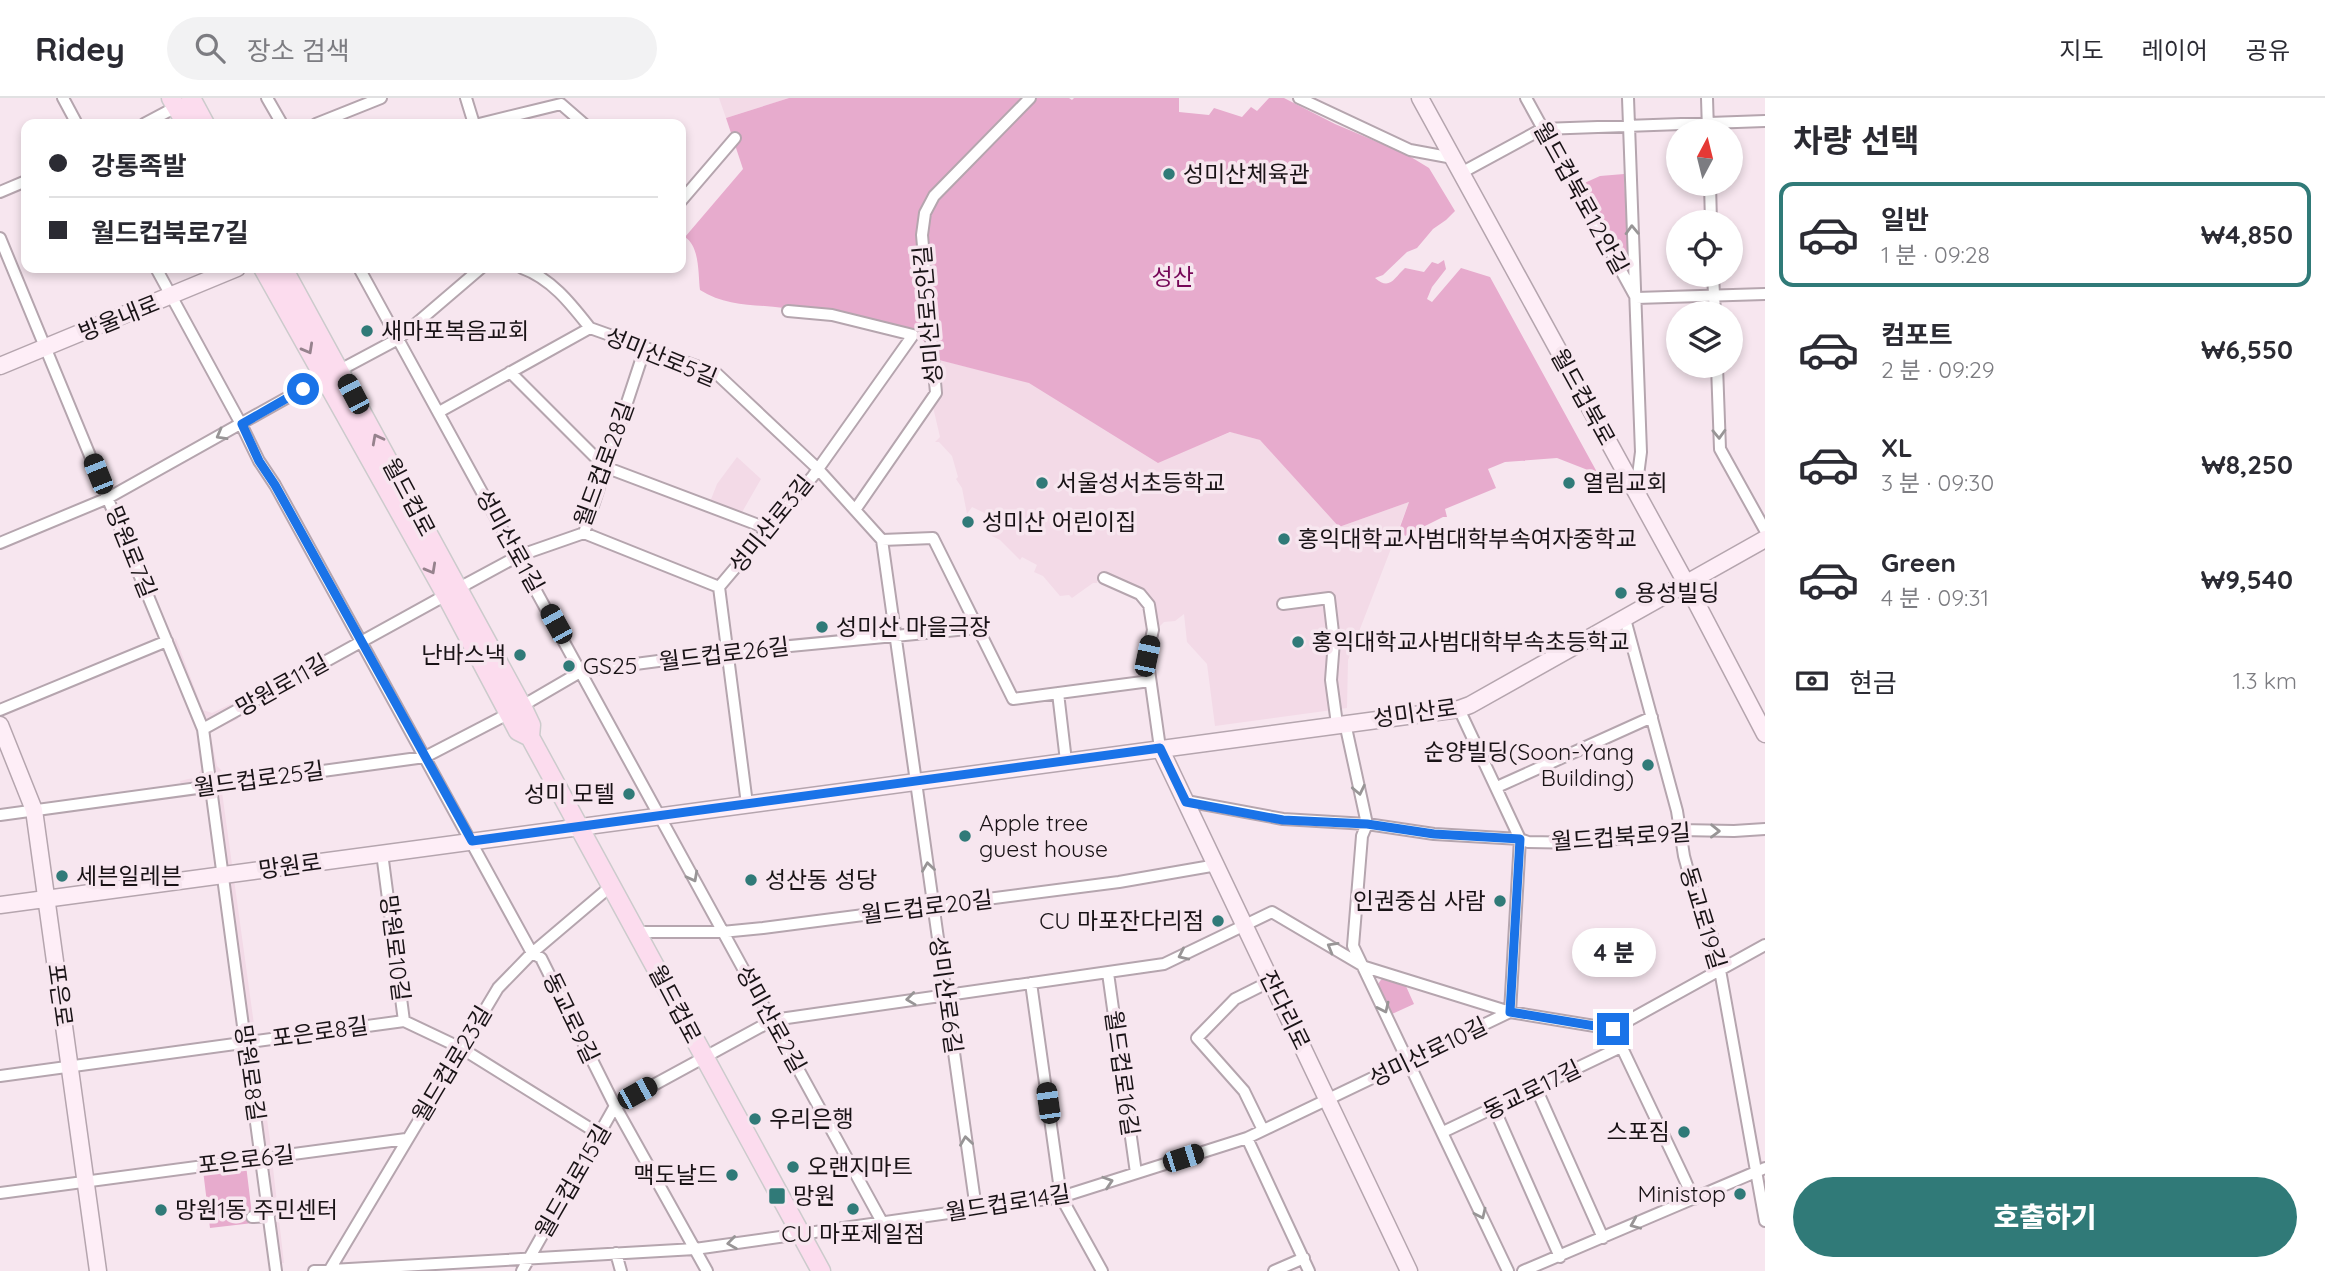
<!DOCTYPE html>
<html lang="ko">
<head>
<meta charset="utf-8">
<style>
  :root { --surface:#fff; --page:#f2f2f3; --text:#2b2b33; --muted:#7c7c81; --line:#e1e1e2; --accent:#307a78 }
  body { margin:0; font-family:Quicksand,"Noto Sans KR",sans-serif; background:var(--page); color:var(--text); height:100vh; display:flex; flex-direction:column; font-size:26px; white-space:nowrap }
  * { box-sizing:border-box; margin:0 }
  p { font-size:23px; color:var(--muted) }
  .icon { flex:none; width:38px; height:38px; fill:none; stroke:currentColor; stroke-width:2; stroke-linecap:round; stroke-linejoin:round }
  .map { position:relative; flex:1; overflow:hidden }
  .sheet { display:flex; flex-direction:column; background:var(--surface); width:560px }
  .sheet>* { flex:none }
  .banner { position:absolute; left:21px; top:21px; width:665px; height:154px; border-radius:14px; box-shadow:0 4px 10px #0003; display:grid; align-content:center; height:154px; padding:0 28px; background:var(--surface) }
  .needle { width:46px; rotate:7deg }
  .fabs { position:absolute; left:1666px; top:21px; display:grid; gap:14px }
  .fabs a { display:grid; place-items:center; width:77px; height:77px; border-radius:50%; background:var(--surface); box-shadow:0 4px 10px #0003; font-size:35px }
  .end { position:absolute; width:32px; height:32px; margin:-16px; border:9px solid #1a73e8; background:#fff; box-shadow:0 0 0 4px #fff }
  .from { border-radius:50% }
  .bubble { position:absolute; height:49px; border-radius:24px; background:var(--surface); box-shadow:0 4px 10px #0003; font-size:23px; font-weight:800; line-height:49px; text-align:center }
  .car { position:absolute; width:21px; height:42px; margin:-21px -10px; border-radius:9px; box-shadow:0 0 5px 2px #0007; background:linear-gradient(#222 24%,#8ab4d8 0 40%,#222 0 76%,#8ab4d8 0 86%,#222 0) }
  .banner b { display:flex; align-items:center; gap:24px; height:66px; font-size:26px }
  .banner b+b { border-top:2px solid var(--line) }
  .banner i { width:18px; height:18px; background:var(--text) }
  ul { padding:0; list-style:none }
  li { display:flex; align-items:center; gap:21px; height:105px; margin:0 14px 10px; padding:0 14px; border:4px solid transparent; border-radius:14px }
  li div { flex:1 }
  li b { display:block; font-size:26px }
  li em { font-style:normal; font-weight:800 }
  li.active { border-color:var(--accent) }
  li>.icon { width:63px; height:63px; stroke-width:1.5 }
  h2 { padding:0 28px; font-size:32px; line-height:84px }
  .pay { display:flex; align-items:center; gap:18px; height:77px; padding:0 28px; font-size:26px }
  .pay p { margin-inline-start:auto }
  .cta { display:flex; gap:14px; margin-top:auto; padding:14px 28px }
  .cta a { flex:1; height:80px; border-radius:42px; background:var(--accent); color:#fff; font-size:28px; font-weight:800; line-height:80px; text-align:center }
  header { display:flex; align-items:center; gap:42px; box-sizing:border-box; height:98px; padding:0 35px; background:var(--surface); border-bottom:2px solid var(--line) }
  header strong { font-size:33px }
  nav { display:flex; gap:38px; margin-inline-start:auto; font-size:24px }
  .search { width:490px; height:63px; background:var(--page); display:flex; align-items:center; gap:18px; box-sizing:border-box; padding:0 24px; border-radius:38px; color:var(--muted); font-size:26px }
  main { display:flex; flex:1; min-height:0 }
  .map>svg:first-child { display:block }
  .built { fill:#f3dae7 }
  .green { fill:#e7abcd }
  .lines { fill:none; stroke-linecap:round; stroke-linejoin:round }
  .street-casing { stroke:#b5a5ae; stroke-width:14 }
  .secondary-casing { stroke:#b5a5ae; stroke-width:19 }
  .primary-casing { stroke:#cccbcc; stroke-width:21 }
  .street { stroke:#fff; stroke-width:10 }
  .secondary { stroke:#feeef7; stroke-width:16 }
  .primary { stroke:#fcdcee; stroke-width:18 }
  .oneway { stroke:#989596 }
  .oneway2 { stroke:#96828d }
  .route { stroke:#1a73e8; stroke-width:9 }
  .poi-dot { fill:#307a78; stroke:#f7e6ef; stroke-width:2.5 }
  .labels { text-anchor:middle; stroke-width:7; stroke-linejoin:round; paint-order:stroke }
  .poi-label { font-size:23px; fill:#191316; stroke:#f7e6ef; text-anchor:start }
  .street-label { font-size:23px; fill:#191316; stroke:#f7e6ef }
  .park-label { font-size:23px; fill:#750757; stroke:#f7e6ef }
</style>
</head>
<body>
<header>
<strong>Ridey</strong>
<div class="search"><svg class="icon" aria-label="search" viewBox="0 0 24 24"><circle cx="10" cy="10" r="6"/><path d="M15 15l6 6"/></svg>장소 검색</div>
<nav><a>지도</a><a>레이어</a><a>공유</a></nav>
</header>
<main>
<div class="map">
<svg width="1765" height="1173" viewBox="0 0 1765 1173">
  <rect width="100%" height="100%" fill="#f7e6ef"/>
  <path class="built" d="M719,0H789L726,20Z
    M939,262L1029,284L1158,364L1231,334L1260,342L1339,429L1409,404L1348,562L1347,610L1215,628L1207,566L1187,544L1184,516L1175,523L1164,524L1155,533L1153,506L1109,477L1098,482L1097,485H1093L1072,500L1069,497L1060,498L1043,478L1034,474L1037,467L1022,459L1020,462L1000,442L992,438L990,432L997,421L972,409L967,416L962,390L956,381L958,379L952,358L939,344H935L940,339L933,309L940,298Z
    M737,359L761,381L741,416L710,404L717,386Z
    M176,541L203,612L212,615L231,606L238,621L210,634L217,668L224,675L241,674L242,687L227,689L222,694L271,1050L275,1055L273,1070L284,1165L274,1166L222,814L208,696L200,691L183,695L180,683L197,679L201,671L196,633L162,548Z"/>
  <path class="green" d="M789,0H1069L1072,2L1074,0H1179V14L1209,17L1214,10L1242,19L1251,9L1257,13L1269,0H1284L1335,26L1406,56L1429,70L1455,113L1446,122L1433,131L1417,150L1407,154L1383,177L1375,180C1390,193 1394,180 1405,170L1424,174L1432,164L1438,166L1444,162L1446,171L1432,189L1427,201L1432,204L1461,170L1490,179L1598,376L1557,360L1505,364L1488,371L1496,390L1445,411L1447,419H1443L1405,438L1400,429L1409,404L1339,429L1260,342L1230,334L1158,365L1029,285L939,262L928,247L917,237C873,228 828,217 784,210C755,206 726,209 700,192C698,176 700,149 685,139L743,71L726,20Z
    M1624,76L1628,158L1620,160L1580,87L1600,78Z
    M1383,879L1405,886L1414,906L1392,916L1378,886Z
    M246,1067L253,1125L210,1130L203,1072Z"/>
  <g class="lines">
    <g class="street-casing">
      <path id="street" d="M63,0L77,26
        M267,0L282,26
        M466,0L474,26
        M1299,0L1410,52L1453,60
        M1526,0L1635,198
        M1628,0L1641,354L1636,393
        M1707,0L1708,33
        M144,26L176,9
        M316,26L381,0
        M479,26L561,6L584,26
        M1461,75L1542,31L1765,23
        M1710,86L1711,124
        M0,94L26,83
        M681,103L735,40
        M0,140L203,631L276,1173
        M156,170L241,326L259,363L275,387L532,855L541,860L615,1008L707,1173
        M359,170L882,1124
        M522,170C552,181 571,206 590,230
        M1713,177L1715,215
        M1636,200L1765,196
        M1717,268L1720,351L1765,432
        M340,272L398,241L481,170
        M510,274L605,369L769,431
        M439,314L590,230L716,275L817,370L882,442L976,1111
        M855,412L936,295L922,137L925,115L934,98L1030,0
        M584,435L719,489
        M882,442L933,440L1013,601L1150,583
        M0,445L108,400L324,279
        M1104,480L1140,496L1149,507L1153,532L1147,558L1160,650
        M459,490L518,458L584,435L645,250
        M1283,506L1329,500L1334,543L1331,582L1337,626
        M1625,521L1677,713L1684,758L1699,813L1711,834L1720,872L1765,1123
        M1058,595L1066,663
        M522,608L582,573L727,554L978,530
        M1459,611L1520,741L1510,914
        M0,612L167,543
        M1345,625L1367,726L1362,738L1353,848L1508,1173
        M203,631L446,497
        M1497,689L1652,619
        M1186,703L1283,721L1367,726L1434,736L1520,741L1528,744L1585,745L1680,732L1734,733L1765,731
        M747,706L719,489L813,378L913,237L832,217L788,213
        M0,717L425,659L508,616
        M382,755L404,923L461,950L599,1036
        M636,834H722L763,830L1119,784L1217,767
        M1108,875L1136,1075
        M1031,885L1061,1099L1102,1173
        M1613,931L1694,1101
        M0,978L404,923
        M1536,990L1603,1140
        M1494,1010L1560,1159
        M1263,1032L1244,993L1197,940L1235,901L1271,883
        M1443,1034L1621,949
        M1247,1040L1309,1173
        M0,1095L406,1041
        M252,1119L269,1118
        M616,1155L621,1173
        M314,1173L695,1151L1061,1099L1247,1040L1510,914
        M329,1173L498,890L532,855L611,788
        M522,1173L615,1008L773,922L1164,866L1272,814L1365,869L1510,914L1613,931L1765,847
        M1274,1173L1304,1160
        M1523,1173L1765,1070"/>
    </g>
    <g class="secondary-casing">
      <path id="secondary" d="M1420,0L1686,485L1765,636
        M0,268L237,170
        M0,627L34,712L98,1173
        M1160,650L1409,1173
        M0,807L1459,611L1470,607L1765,441"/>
    </g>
    <g class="primary-casing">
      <path id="primary" d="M171,0L186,26
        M191,0L205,26
        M263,170L446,497L518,633L530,639L821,1173
        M283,170L522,608L531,627L530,639"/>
    </g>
    <use href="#street" class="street"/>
    <use href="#secondary" class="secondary"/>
    <use href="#primary" class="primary"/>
  </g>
  <defs><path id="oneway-chevron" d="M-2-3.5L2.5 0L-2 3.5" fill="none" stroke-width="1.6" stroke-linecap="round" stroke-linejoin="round" transform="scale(1.75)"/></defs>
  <g class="oneway">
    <use href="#oneway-chevron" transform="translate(1632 132) rotate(-92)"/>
    <use href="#oneway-chevron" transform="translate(1719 336) rotate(88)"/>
    <use href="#oneway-chevron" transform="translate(221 337) rotate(151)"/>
    <use href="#oneway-chevron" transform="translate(1359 692) rotate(78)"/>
    <use href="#oneway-chevron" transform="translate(1715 733) rotate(1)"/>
    <use href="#oneway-chevron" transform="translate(928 769) rotate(-98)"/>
    <use href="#oneway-chevron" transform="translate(693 779) rotate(62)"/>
    <use href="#oneway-chevron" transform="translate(1332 849) rotate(-150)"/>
    <use href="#oneway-chevron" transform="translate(1183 857) rotate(155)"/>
    <use href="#oneway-chevron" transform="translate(911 901) rotate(173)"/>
    <use href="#oneway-chevron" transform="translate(1384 910) rotate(65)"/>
    <use href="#oneway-chevron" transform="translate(966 1043) rotate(-98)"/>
    <use href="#oneway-chevron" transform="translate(1108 1084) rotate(-18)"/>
    <use href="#oneway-chevron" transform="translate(1481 1116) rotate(65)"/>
    <use href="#oneway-chevron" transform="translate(1635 1126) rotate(157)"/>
    <use href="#oneway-chevron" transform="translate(732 1145) rotate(172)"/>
  </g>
  <g class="oneway2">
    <use href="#oneway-chevron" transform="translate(308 251) rotate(61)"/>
    <use href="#oneway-chevron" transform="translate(377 341) rotate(-118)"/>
    <use href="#oneway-chevron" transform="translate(431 471) rotate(61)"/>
  </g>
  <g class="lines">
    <path class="route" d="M303,291L242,326L259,363L275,387L472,743L1160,650L1186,704L1283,722L1367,726L1434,736L1520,741L1510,914L1613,931"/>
  </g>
  <g class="poi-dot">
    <circle cx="1169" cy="76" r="7"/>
    <circle cx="367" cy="233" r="7"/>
    <circle cx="1042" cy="385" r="7"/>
    <circle cx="1569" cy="385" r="7"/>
    <circle cx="968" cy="424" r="7"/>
    <circle cx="1284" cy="441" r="7"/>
    <circle cx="1621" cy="495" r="7"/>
    <circle cx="822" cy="529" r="7"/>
    <circle cx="1298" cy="544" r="7"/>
    <circle cx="520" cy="557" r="7"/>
    <circle cx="569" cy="568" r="7"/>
    <circle cx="1648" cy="667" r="7"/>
    <circle cx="629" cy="696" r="7"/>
    <circle cx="965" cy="738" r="7"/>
    <circle cx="62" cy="778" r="7"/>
    <circle cx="751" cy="782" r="7"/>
    <circle cx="1500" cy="803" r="7"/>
    <circle cx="1218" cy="823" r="7"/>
    <circle cx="755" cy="1021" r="7"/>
    <circle cx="1684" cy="1034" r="7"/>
    <circle cx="793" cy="1069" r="7"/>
    <circle cx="732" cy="1077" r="7"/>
    <circle cx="1740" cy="1096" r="7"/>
    <rect x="768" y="1089" width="18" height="18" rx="3.5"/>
    <circle cx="853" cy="1111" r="7"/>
    <circle cx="161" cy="1112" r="7"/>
  </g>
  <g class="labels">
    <g class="poi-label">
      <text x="1183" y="84">성미산체육관</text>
      <text x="381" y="241">새마포복음교회</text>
      <text x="1056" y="393">서울성서초등학교</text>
      <text x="1583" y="393">열림교회</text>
      <text x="982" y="432">성미산 어린이집</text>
      <text x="1298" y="449">홍익대학교사범대학부속여자중학교</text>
      <text x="1635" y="503">용성빌딩</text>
      <text x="836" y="537">성미산 마을극장</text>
      <text x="1312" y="552">홍익대학교사범대학부속초등학교</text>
      <text x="506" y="565" text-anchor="end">난바스낵</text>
      <text x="583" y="576">GS25</text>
      <text x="1634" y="662" text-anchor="end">순양빌딩(Soon-Yang<tspan x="1634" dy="26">Building)</tspan></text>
      <text x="615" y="704" text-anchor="end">성미 모텔</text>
      <text x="979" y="733">Apple tree<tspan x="979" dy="26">guest house</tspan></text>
      <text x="76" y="786">세븐일레븐</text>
      <text x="765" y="790">성산동 성당</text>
      <text x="1486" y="811" text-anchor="end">인권중심 사람</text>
      <text x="1204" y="831" text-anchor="end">CU 마포잔다리점</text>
      <text x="769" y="1029">우리은행</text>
      <text x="1670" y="1042" text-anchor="end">스포짐</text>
      <text x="807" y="1077">오랜지마트</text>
      <text x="718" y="1085" text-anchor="end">맥도날드</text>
      <text x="1726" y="1104" text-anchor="end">Ministop</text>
      <text x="793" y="1106">망원</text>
      <text x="175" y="1120">망원1동 주민센터</text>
      <text x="853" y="1144" text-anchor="middle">CU 마포제일점</text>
    </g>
    <g class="street-label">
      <text transform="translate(1581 100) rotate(61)" y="8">월드컵북로12안길</text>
      <text transform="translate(928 217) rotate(-95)" y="8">성미산로5안길</text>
      <text transform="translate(119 220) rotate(-22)" y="8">방울내로</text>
      <text transform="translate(661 259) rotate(22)" y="8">성미산로5길</text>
      <text transform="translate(1583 299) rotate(61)" y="8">월드컵북로</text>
      <text transform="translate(604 366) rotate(-70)" y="8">월드컵로28길</text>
      <text transform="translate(409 399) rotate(62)" y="8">월드컵로</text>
      <text transform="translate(771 426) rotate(-51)" y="8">성미산로3길</text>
      <text transform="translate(510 443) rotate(61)" y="8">성미산로1길</text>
      <text transform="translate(131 454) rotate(68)" y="8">망원로7길</text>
      <text transform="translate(724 556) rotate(-7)" y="8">월드컵로26길</text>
      <text transform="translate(282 587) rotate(-29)" y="8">망원로11길</text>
      <text transform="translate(1415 615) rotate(-8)" y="8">성미산로</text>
      <text transform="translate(259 681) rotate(-8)" y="8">월드컵로25길</text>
      <text transform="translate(1621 739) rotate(-4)" y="8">월드컵북로9길</text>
      <text transform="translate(290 768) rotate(-8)" y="8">망원로</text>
      <text transform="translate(927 809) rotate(-7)" y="8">월드컵로20길</text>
      <text transform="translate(1703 820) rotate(73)" y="8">동교로19길</text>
      <text transform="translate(395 850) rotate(83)" y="8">망원로10길</text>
      <text transform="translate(60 897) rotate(82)" y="8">포은로</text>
      <text transform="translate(946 897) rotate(82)" y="8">성미산로6길</text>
      <text transform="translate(675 906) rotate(62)" y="8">월드컵로</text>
      <text transform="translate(1285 912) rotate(64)" y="8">잔다리로</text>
      <text transform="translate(571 920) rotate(64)" y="8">동교로9길</text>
      <text transform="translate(771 921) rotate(61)" y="8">성미산로2길</text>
      <text transform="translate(320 934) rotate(-8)" y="8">포은로8길</text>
      <text transform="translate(1428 954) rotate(-26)" y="8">성미산로10길</text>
      <text transform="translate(452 966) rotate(-59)" y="8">월드컵로23길</text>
      <text transform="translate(250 975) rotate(82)" y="8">망원로8길</text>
      <text transform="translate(1122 975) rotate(82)" y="8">월드컵로16길</text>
      <text transform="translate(1532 992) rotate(-26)" y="8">동교로17길</text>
      <text transform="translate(246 1062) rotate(-7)" y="8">포은로6길</text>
      <text transform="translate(573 1083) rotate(-60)" y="8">월드컵로15길</text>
      <text transform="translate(1008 1105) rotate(-9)" y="8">월드컵로14길</text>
    </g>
    <g class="park-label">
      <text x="1173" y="187">성산</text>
    </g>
  </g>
</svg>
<div class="fabs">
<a><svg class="needle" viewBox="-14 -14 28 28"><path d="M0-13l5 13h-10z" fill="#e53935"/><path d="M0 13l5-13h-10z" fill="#7c7c81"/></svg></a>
<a><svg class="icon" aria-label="locate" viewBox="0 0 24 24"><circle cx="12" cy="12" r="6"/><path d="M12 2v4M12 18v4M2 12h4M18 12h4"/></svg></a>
<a><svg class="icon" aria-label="layers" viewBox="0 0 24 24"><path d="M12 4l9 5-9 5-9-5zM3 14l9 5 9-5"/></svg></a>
</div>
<i class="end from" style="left:303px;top:291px"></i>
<i class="end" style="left:1613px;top:931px"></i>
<div class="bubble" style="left:1572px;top:830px;width:84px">4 분</div>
<i class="car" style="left:353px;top:296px;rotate:332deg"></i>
<i class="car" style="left:98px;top:376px;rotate:338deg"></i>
<i class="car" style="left:556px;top:526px;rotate:331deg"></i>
<i class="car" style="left:1147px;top:558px;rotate:12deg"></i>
<i class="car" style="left:637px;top:995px;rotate:61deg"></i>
<i class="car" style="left:1048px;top:1005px;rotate:352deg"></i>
<i class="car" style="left:1183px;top:1060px;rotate:72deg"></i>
<div class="banner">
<b><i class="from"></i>강통족발</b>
<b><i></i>월드컵북로7길</b>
</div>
</div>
<section class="sheet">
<h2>차량 선택</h2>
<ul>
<li class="active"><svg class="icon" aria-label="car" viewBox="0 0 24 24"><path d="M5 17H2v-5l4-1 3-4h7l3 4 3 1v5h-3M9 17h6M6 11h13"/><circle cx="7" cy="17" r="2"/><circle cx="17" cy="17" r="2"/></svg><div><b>일반</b><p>1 분 · 09:28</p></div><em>₩4,850</em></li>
<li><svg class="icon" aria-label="car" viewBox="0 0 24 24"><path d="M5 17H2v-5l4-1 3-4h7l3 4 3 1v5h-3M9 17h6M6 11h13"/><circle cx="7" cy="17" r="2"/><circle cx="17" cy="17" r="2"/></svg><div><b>컴포트</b><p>2 분 · 09:29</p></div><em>₩6,550</em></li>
<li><svg class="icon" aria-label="car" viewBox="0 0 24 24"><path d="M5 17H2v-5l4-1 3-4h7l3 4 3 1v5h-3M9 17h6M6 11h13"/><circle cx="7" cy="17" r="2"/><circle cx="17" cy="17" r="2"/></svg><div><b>XL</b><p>3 분 · 09:30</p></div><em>₩8,250</em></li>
<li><svg class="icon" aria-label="car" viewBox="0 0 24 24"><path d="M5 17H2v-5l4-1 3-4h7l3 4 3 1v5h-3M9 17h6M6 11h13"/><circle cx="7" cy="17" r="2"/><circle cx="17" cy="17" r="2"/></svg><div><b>Green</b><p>4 분 · 09:31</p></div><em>₩9,540</em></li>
</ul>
<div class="pay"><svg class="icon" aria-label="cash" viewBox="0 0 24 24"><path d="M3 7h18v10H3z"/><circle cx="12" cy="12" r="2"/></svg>현금<p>1.3 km</p></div>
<div class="cta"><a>호출하기</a></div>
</section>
</main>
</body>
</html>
